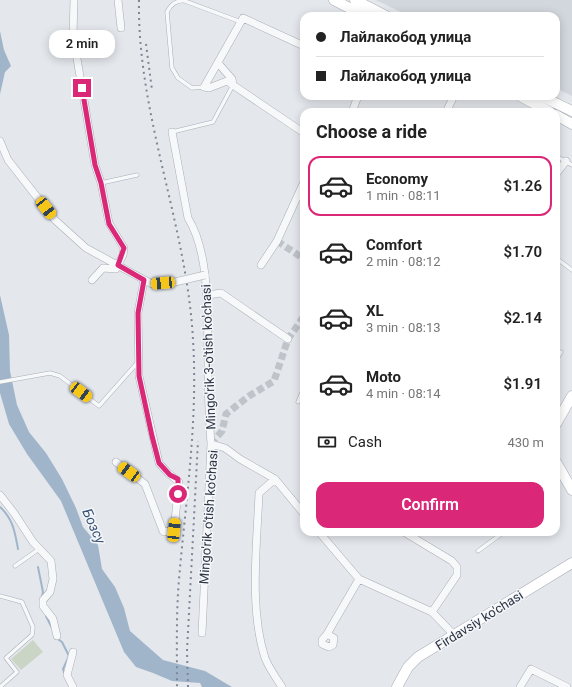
<!DOCTYPE html>
<html lang="en">
<head>
<meta charset="utf-8">
<style>
  :root { --surface:#fff; --page:#f2f2f2; --text:#222; --muted:#767676; --line:#e0e0e0; --accent:#db2777 }
  body { margin:0; font-family:Roboto,sans-serif; background:var(--page); color:var(--text); height:100vh; display:flex; flex-direction:column; font-size:15px; white-space:nowrap }
  * { box-sizing:border-box; margin:0 }
  p { font-size:13px; color:var(--muted) }
  .icon { flex:none; width:22px; height:22px; fill:none; stroke:currentColor; stroke-width:2; stroke-linecap:round; stroke-linejoin:round }
  .map { position:relative; flex:1; overflow:hidden }
  .side { position:absolute; left:300px; top:108px; width:260px; height:428px; display:flex; flex-direction:column; background:var(--surface); border-radius:12px; box-shadow:0 2px 10px #0003 }
  .side>* { flex:none }
  .hud { position:absolute; left:300px; top:12px; width:260px; height:88px; border-radius:12px; box-shadow:0 2px 10px #0003; display:grid; align-content:center; height:88px; padding:0 16px; background:var(--surface) }
  .end { position:absolute; width:18px; height:18px; margin:-9px; border:5px solid #db2777; background:#fff; box-shadow:0 0 0 2px #fff }
  .from { border-radius:50% }
  .bubble { position:absolute; height:28px; border-radius:12px; background:var(--surface); box-shadow:0 2px 10px #0003; font-size:13px; font-weight:600; line-height:28px; text-align:center }
  .car { position:absolute; width:12px; height:24px; margin:-12px -6px; border-radius:5px; box-shadow:0 0 3px 1px #0007; background:linear-gradient(#f5c518 24%,#345 0 40%,#f5c518 0 76%,#345 0 86%,#f5c518 0) }
  .hud b { display:flex; align-items:center; gap:14px; height:38px; font-size:15px }
  .hud b+b { border-top:1px solid var(--line) }
  .hud i { width:10px; height:10px; background:var(--text) }
  ul { padding:0; list-style:none }
  li { display:flex; align-items:center; gap:12px; height:60px; margin:0 8px 6px; padding:0 8px; border:2px solid transparent; border-radius:12px }
  li div { flex:1 }
  li b { display:block; font-size:15px }
  li em { font-style:normal; font-weight:600 }
  li.current { border-color:var(--accent) }
  li>.icon { width:36px; height:36px; stroke-width:1.5 }
  h2 { padding:0 16px; font-size:18px; line-height:48px }
  .pay { display:flex; align-items:center; gap:10px; height:44px; padding:0 16px; font-size:15px }
  .pay p { margin-inline-start:auto }
  .button { display:flex; gap:8px; margin-top:auto; padding:8px 16px }
  .button a { flex:1; height:46px; border-radius:12px; background:var(--accent); color:#fff; font-size:16px; font-weight:600; line-height:46px; text-align:center }
  .map>svg:first-child { display:block }
  .built { fill:#d2d6dd }
  .green { fill:#cad5c6 }
  .water { fill:#a1b5ca }
  .lines { fill:none; stroke-linecap:round; stroke-linejoin:round }
  .stream { stroke:#a1b5ca; stroke-width:2 }
  .street-tunnel { stroke:#bfc3ca; stroke-width:7; stroke-dasharray:7 3.5; stroke-linecap:butt }
  .lane-casing { stroke:#a9aeb6; stroke-width:4.5 }
  .street-casing { stroke:#a9aeb6; stroke-width:8 }
  .secondary-casing { stroke:#a9aeb6; stroke-width:11 }
  .lane { stroke:#f7f8fa; stroke-width:3.5 }
  .street { stroke:#f7f8fa; stroke-width:7 }
  .secondary { stroke:#fff; stroke-width:10 }
  .rail { stroke:#7e8795; stroke-width:2; stroke-dasharray:2 4; stroke-linecap:butt }
  .street-bridge-casing { stroke:#a9aeb6; stroke-width:8; stroke-linecap:butt }
  .street-bridge { stroke:#f7f8fa; stroke-width:7 }
  .route { stroke:#db2777; stroke-width:5 }
  .labels { text-anchor:middle; stroke-width:3; stroke-linejoin:round; paint-order:stroke }
  .street-label { font-size:13px; fill:#2c3544; stroke:#f4f6f9 }
  .water-label { font-size:14px; font-style:italic; fill:#375377; stroke:#f4f6f9 }
</style>
</head>
<body>
<div class="map">
<svg width="572" height="687" viewBox="0 0 572 687">
  <rect width="100%" height="100%" fill="#e4e7ec"/>
  <path class="built" d="M376,0H572V96L556,88V16H409Z"/>
  <path class="green" d="M33,640L43,652L21,670L11,659Z"/>
  <path class="water" d="M0,31L4,50L11,66L5,72L0,94Z
    M0,295L9,335L10,371L17,405L29,432L46,453L62,479L76,508L83,527L98,545L102,569L115,587L124,608L130,631L163,660L205,671L232,687H202L200,683L172,681L153,673L136,667L124,652L61,501L27,454L9,424L0,393Z"/>
  <g class="lines">
    <path class="stream" d="M0,507C13,519 15,532 18,549
      M38,567L43,592L42,597
      M46,616L52,628
      M56,638L62,642L69,656L63,669L65,675"/>
    <path class="street-tunnel" d="M277,241L304,259
      M211,444L222,431L226,414L249,396L274,381L288,339L304,316"/>
    <g class="lane-casing">
      <path id="lane" d="M204,87L192,88L178,78L172,68L167,12C171,4 177,0 185,1L241,22
        M172,132L213,122L233,85
        M556,156L572,165
        M101,183L137,175
        M556,258L572,270
        M556,360L561,352
        M0,382L50,373L60,376L99,406L138,362
        M298,402L304,388
        M478,551L504,532
        M15,566L39,549
        M0,596L22,602L33,627L32,635L6,658L17,672L0,687"/>
    </g>
    <g class="street-casing">
      <path id="street" d="M74,0L73,35L95,165L101,183L109,223L124,248L123,255L116,269L103,268L92,280
        M118,0L121,28
        M218,63L232,79L233,84
        M204,87L243,18L304,46
        M204,87L209,88L227,81L304,133
        M352,112L358,96
        M446,112L454,96
        M172,132L188,218C211,255 207,319 208,362C208,389 209,416 211,444
        M0,141L8,160L55,220L86,248L152,284L175,282
        M556,174L566,161
        M261,265L277,241L304,182
        M208,295L221,293L288,339
        M116,462L145,484L163,531L164,532L174,530L179,482L168,473L159,463L139,376L138,313L144,280
        M275,479L259,493C257,545 249,608 265,658C269,668 276,678 282,687
        M0,495L14,513L33,542L51,561L53,579L50,592L43,600V606L53,619L57,636
        M319,532L359,579L432,612L454,635
        M404,532L452,561L457,567V575L432,612
        M202,633L211,444L225,448L240,459L275,479L304,514
        M327,634L334,638L333,645L329,647L322,644V640L327,634L359,579
        M73,652L67,675L73,687
        M520,687L531,669L567,687"/>
    </g>
    <g class="secondary-casing">
      <path id="secondary" d="M334,0L365,16
        M355,0L386,16
        M520,96L550,112
        M541,96L572,111
        M556,115L572,124
        M556,424L572,396
        M556,462L572,490
        M397,687L408,667L418,657L572,563"/>
    </g>
    <use href="#lane" class="lane"/>
    <use href="#street" class="street"/>
    <use href="#secondary" class="secondary"/>
    <path class="rail" d="M139,0C137,115 187,225 193,340C198,420 186,499 179,579C176,615 177,651 177,687
      M146,44L152,90
      M188,687L187,651L198,441"/>
    <g class="street-bridge-casing">
      <path id="street-bridge" d="M175,282L205,275"/>
    </g>
    <use href="#street-bridge" class="street-bridge"/>
  </g>
  <g class="lines">
    <path class="route" d="M82,88L95,165L101,183L109,224L124,248L118,265L144,280L138,313L139,376L152,436L159,463L170,475L178,479V494"/>
  </g>
  <g class="labels">
    <g class="street-label">
      <text transform="translate(208 357) rotate(-92)" y="5">Mingo'rik 3-o'tish ko'chasi</text>
      <text transform="translate(208 517) rotate(-86)" y="5">Mingo'rik o'tish ko'chasi</text>
      <text transform="translate(479 620) rotate(-32)" y="5">Firdavsiy ko'chasi</text>
    </g>
    <g class="water-label">
      <text transform="translate(94 526) rotate(66)" y="5">Бозсу</text>
    </g>
  </g>
</svg>
<i class="end from" style="left:178px;top:494px"></i>
<i class="end" style="left:82px;top:88px"></i>
<div class="bubble" style="left:49px;top:30px;width:66px">2 min</div>
<i class="car" style="left:46px;top:208px;rotate:142deg"></i>
<i class="car" style="left:163px;top:283px;rotate:265deg"></i>
<i class="car" style="left:81px;top:392px;rotate:127deg"></i>
<i class="car" style="left:129px;top:472px;rotate:306deg"></i>
<i class="car" style="left:174px;top:530px;rotate:6deg"></i>
<div class="hud">
<b><i class="from"></i>Лайлакобод улица</b>
<b><i></i>Лайлакобод улица</b>
</div>
<section class="side">
<h2>Choose a ride</h2>
<ul>
<li class="current"><svg class="icon" aria-label="car" viewBox="0 0 24 24"><path d="M5 17H2v-5l4-1 3-4h7l3 4 3 1v5h-3M9 17h6M6 11h13"/><circle cx="7" cy="17" r="2"/><circle cx="17" cy="17" r="2"/></svg><div><b>Economy</b><p>1 min · 08:11</p></div><em>$1.26</em></li>
<li><svg class="icon" aria-label="car" viewBox="0 0 24 24"><path d="M5 17H2v-5l4-1 3-4h7l3 4 3 1v5h-3M9 17h6M6 11h13"/><circle cx="7" cy="17" r="2"/><circle cx="17" cy="17" r="2"/></svg><div><b>Comfort</b><p>2 min · 08:12</p></div><em>$1.70</em></li>
<li><svg class="icon" aria-label="car" viewBox="0 0 24 24"><path d="M5 17H2v-5l4-1 3-4h7l3 4 3 1v5h-3M9 17h6M6 11h13"/><circle cx="7" cy="17" r="2"/><circle cx="17" cy="17" r="2"/></svg><div><b>XL</b><p>3 min · 08:13</p></div><em>$2.14</em></li>
<li><svg class="icon" aria-label="car" viewBox="0 0 24 24"><path d="M5 17H2v-5l4-1 3-4h7l3 4 3 1v5h-3M9 17h6M6 11h13"/><circle cx="7" cy="17" r="2"/><circle cx="17" cy="17" r="2"/></svg><div><b>Moto</b><p>4 min · 08:14</p></div><em>$1.91</em></li>
</ul>
<div class="pay"><svg class="icon" aria-label="cash" viewBox="0 0 24 24"><path d="M3 7h18v10H3z"/><circle cx="12" cy="12" r="2"/></svg>Cash<p>430 m</p></div>
<div class="button"><a>Confirm</a></div>
</section>
</div>
</body>
</html>
